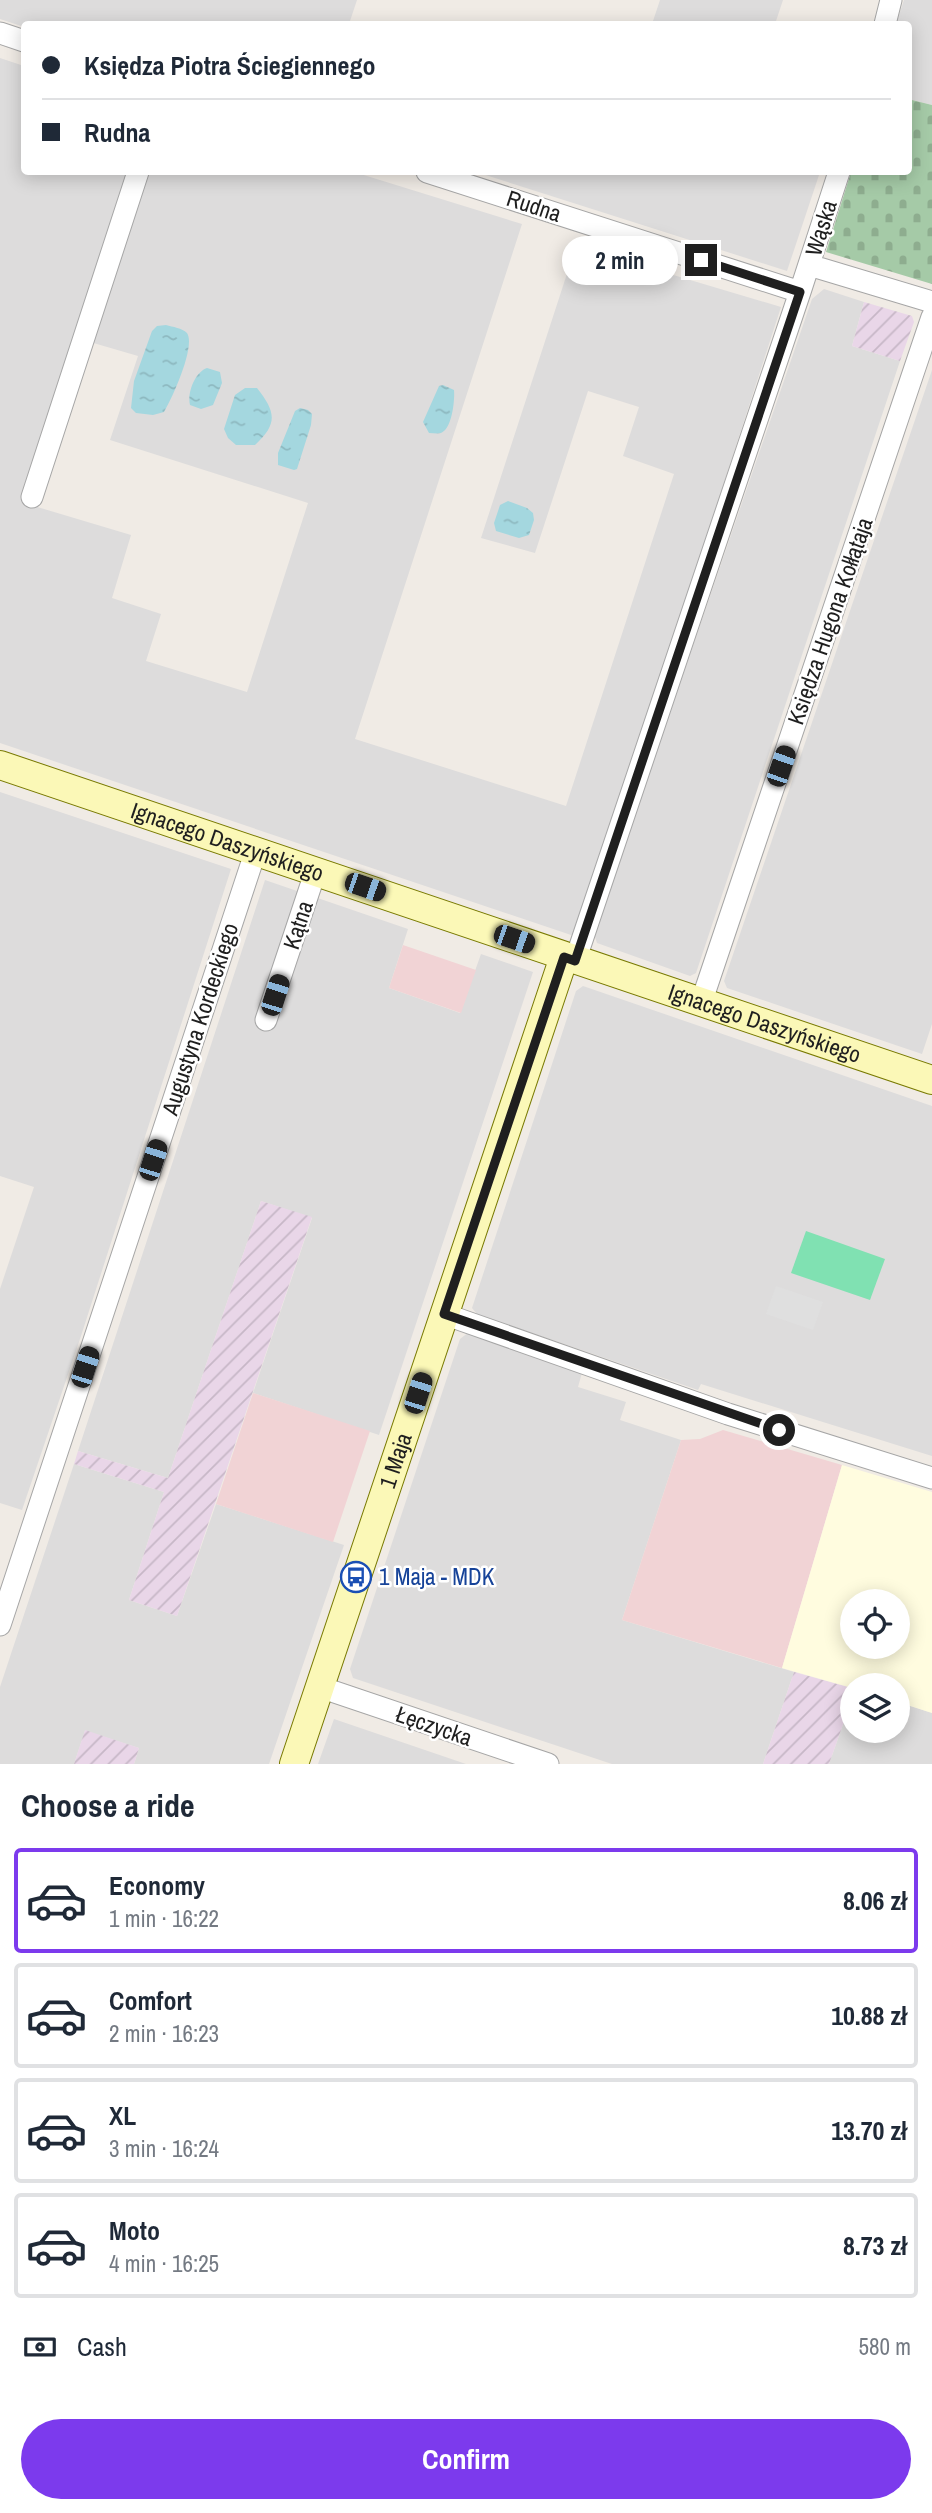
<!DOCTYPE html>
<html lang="en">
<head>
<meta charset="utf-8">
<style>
  :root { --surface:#fff; --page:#f6f6f7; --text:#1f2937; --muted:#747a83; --line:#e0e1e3; --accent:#7c3aed }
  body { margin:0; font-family:"Archivo Narrow",sans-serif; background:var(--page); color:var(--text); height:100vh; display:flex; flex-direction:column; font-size:26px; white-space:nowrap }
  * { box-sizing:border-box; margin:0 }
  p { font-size:23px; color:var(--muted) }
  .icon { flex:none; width:38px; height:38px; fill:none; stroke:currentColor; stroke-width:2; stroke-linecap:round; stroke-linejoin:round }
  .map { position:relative; height:1764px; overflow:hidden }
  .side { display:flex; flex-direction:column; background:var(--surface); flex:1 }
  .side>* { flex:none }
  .top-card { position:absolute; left:21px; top:21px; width:891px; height:154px; border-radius:7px; box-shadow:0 4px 18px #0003; display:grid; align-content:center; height:154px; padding:0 21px; background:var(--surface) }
  .buttons { position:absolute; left:840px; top:1589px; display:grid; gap:14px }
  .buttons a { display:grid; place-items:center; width:70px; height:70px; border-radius:50%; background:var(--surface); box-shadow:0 4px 18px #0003; font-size:35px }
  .end { position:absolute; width:32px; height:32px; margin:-16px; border:9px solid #1f1f1f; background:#fff; box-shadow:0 0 0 4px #fff }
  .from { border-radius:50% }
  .bubble { position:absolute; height:49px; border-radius:24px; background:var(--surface); box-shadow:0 4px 18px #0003; font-size:23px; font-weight:800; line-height:49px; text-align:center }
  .car { position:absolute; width:21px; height:42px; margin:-21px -10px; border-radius:9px; box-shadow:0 0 5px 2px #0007; background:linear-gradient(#222 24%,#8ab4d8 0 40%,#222 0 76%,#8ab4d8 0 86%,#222 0) }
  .top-card b { display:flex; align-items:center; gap:24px; height:66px; font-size:26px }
  .top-card b+b { border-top:2px solid var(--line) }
  .top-card i { width:18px; height:18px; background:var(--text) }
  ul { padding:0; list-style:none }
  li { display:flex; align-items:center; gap:21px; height:105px; margin:0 14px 10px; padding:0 7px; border:4px solid var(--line); border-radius:7px }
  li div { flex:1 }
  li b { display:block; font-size:26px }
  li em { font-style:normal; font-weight:800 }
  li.current { border-color:var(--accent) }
  li>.icon { width:63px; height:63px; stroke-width:1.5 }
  h2 { padding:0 21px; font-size:32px; line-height:84px }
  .pay { display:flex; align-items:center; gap:18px; height:77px; padding:0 21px; font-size:26px }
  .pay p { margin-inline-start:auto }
  .button { display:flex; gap:14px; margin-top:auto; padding:14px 21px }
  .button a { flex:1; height:80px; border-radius:42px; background:var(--accent); color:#fff; font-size:28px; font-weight:800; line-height:80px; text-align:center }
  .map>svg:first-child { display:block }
  .residential { fill:#dddcdc }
  .commercial { fill:#f1d3d5 }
  .industrial { fill:url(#industrial-furrows) }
  .education { fill:#fffcdf; fill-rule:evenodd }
  .cemetery { fill:url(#cemetery-stones) }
  .pitch { fill:#80e1b2 }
  .parking { fill:#dfdfdf }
  .water { fill:url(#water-ripples) }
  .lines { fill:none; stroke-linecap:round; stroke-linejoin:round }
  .street-casing { stroke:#a6a6a6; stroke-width:23 }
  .secondary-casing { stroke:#797a02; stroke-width:30 }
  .street { stroke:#fff; stroke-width:21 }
  .secondary { stroke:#fbf8b7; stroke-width:28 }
  .route { stroke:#1f1f1f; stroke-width:9 }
  .labels { text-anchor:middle; stroke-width:5; stroke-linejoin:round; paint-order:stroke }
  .street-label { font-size:23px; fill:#1f1f1f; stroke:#fff }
  .transit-label { font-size:23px; fill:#164399; stroke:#fff; text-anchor:start }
</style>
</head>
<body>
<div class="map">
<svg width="932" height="1764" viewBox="0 0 932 1764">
  <defs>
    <pattern id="industrial-furrows" width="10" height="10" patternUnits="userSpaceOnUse" patternTransform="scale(1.75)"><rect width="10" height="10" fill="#e9d6e8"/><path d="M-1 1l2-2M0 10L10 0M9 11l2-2" fill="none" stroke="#c7b7c7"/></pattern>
    <pattern id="cemetery-stones" width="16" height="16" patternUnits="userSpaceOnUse" patternTransform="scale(1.75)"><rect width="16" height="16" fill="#a5caa7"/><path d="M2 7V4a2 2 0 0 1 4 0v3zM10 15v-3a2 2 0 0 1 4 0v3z" fill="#8ead8f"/></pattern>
    <pattern id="water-ripples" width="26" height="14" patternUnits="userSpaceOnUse" patternTransform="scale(1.75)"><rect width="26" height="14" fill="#a4d7df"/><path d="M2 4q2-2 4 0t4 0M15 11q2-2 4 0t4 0" fill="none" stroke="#8db8bf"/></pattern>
  </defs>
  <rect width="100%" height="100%" fill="#f0ebe5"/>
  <path class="residential" d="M0,0H357L349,24H24V27L0,19Z
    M660,0H783L775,24H652Z
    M904,0H932V105L908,99V24H896Z
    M0,58L24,66V172H130L24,503L131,535L112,598L161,614L146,661L247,692L308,503L110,440L138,356L90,342L144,172H354L522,224L355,739L566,806L674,474L623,456L639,407L588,391L535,553L481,538L576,246L781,307L577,937L0,743Z
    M476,172H820L787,271Z
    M824,289L864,302L852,346L900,361L696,973L690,976L597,943L594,934L812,299Z
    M932,370V1024L922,1054L727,988L724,981Z
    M0,792L231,869L81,1336L22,1510L0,1503V1289L34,1187L0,1176Z
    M265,880L408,929L389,988L460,1013L481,954L533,972L379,1435L253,1393L312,1218L261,1201L168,1478L78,1451Z
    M583,986L932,1106V1456L701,1384L698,1390L477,1314L472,1308L576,991Z
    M469,1332L583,1369L578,1387L626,1402L620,1420L681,1440L622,1620L794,1672L763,1764H612L353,1678L350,1669L460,1339Z
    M74,1464L164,1492L129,1600L177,1616L216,1504L344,1545L269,1764H134L139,1748L85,1731L74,1764H0V1687Z
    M852,1699V1731H898V1702L932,1713V1764H829Z
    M334,1719L466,1764H318Z"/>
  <path class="commercial" d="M403,945L476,970L461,1013L389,988Z
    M253,1393L370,1431L333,1542L216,1504Z
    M723,1430L842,1465L782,1668L622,1620L681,1440L700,1439Z"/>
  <path class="industrial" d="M864,302L912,316L914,322L900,361L852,346Z
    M261,1201L312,1217L177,1616L129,1600L164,1492L74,1464L78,1451L168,1478Z
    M794,1672L852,1688V1699L829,1764H763Z
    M85,1730L139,1748L134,1764H74Z"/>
  <path class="education" d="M842,1465L932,1492V1713L898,1702V1685H852V1688L782,1668ZM852,1601H898V1647H852Z"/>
  <path class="cemetery" d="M908,99L932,105V284L826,252L851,172H908Z"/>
  <path class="pitch" d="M806,1231L885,1259L870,1300L791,1273Z"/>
  <path class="parking" d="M776,1286L823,1302L813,1330L766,1314Z"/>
  <path class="water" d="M166,325C173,327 182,328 187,333C196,346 172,399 164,412L153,415L136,413L131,408L134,381L152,331L157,326Z
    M207,368L220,372L222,383L213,405L201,409L190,405C187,393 195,372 207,368Z
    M443,385L454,390C455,400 452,429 441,433C437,434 433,433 429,433L423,422L439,386Z
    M245,388H257C275,411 279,423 255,445H236L228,438L224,429L235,395Z
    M300,408L308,410L312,414L311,425L297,469L294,470L278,465V453L295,411Z
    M508,501L527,508L533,513L534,520L529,535L519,538L496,531L494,523L500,505Z"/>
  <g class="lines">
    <g class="street-casing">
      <path id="street" d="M885,24L891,0
        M0,33L24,41
        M427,172L800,292
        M809,265L932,302
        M32,497L138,172
        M575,961L800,292L839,172
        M701,1003L932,317
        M266,1020L316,870
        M444,1314L728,1414L932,1478
        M0,1625L256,850
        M320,1687L548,1764"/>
    </g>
    <g class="secondary-casing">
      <g id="secondary">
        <path id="s1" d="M0,765L932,1080"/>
        <path id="s2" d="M294,1764L564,957"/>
      </g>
    </g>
    <use href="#street" class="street"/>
    <use href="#secondary" class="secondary"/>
  </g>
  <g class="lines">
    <path class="route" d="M701,260L800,292L575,961L564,957L444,1314L779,1430"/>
  </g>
  <defs>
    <g id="bus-ring" transform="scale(1.575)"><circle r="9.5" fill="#fff" stroke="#1a4fb4" stroke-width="1.5"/><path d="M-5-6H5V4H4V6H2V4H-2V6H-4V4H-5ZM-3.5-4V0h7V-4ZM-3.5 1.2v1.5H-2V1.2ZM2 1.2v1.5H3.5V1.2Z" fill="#1a4fb4"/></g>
  </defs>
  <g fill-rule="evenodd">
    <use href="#bus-ring" x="356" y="1577"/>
  </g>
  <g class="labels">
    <g class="street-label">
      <text transform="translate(534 206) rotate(18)" y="8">Rudna</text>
      <text transform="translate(821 228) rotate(-73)" y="8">Wąska</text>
      <text transform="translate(830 621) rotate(-71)" y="8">Księdza Hugona Kołłątaja</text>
      <text dy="8" stroke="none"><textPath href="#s1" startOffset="240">Ignacego Daszyńskiego</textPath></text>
      <text transform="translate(298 925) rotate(-72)" y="8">Kątna</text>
      <text transform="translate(200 1019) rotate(-72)" y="8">Augustyna Kordeckiego</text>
      <text dy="8" stroke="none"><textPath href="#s1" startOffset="807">Ignacego Daszyńskiego</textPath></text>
      <text dy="8" stroke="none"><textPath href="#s2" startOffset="320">1 Maja</textPath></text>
      <text transform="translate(434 1726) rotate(19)" y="8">Łęczycka</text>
    </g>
    <g class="transit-label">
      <text x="379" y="1585">1 Maja - MDK</text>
    </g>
  </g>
</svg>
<div class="buttons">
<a><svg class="icon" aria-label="locate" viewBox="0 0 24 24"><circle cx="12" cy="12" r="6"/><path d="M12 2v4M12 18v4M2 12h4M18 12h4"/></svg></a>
<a><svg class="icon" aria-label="layers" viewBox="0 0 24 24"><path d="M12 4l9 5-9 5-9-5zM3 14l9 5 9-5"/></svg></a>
</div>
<i class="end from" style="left:779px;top:1430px"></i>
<i class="end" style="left:701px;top:260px"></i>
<div class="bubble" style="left:562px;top:236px;width:116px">2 min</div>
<i class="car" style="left:781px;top:766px;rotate:19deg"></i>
<i class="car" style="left:365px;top:887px;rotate:109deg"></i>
<i class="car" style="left:514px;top:939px;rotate:109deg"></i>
<i class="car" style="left:275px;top:995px;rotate:18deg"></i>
<i class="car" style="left:153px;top:1160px;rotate:18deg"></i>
<i class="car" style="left:85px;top:1367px;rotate:18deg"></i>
<i class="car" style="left:418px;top:1393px;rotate:18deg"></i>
<div class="top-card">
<b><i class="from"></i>Księdza Piotra Ściegiennego</b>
<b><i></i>Rudna</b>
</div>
</div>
<section class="side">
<h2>Choose a ride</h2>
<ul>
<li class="current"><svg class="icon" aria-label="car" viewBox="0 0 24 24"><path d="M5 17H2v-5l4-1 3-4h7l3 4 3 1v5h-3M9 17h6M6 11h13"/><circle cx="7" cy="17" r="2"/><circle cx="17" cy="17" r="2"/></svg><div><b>Economy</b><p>1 min · 16:22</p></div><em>8.06 zł</em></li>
<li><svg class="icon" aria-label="car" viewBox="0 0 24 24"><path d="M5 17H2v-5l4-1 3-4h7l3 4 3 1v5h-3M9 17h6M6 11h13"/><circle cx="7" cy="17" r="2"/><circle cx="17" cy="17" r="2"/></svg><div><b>Comfort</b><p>2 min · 16:23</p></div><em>10.88 zł</em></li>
<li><svg class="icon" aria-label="car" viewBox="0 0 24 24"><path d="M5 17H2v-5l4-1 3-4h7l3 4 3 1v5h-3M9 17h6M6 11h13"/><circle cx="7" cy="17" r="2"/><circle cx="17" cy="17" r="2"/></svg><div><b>XL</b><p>3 min · 16:24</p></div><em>13.70 zł</em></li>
<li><svg class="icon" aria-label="car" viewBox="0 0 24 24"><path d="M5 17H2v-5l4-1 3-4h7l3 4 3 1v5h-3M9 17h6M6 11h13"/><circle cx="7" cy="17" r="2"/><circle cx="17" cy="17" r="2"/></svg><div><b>Moto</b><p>4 min · 16:25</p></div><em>8.73 zł</em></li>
</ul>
<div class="pay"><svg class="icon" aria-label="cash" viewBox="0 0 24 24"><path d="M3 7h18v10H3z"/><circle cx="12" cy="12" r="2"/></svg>Cash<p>580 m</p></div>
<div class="button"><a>Confirm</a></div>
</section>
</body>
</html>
